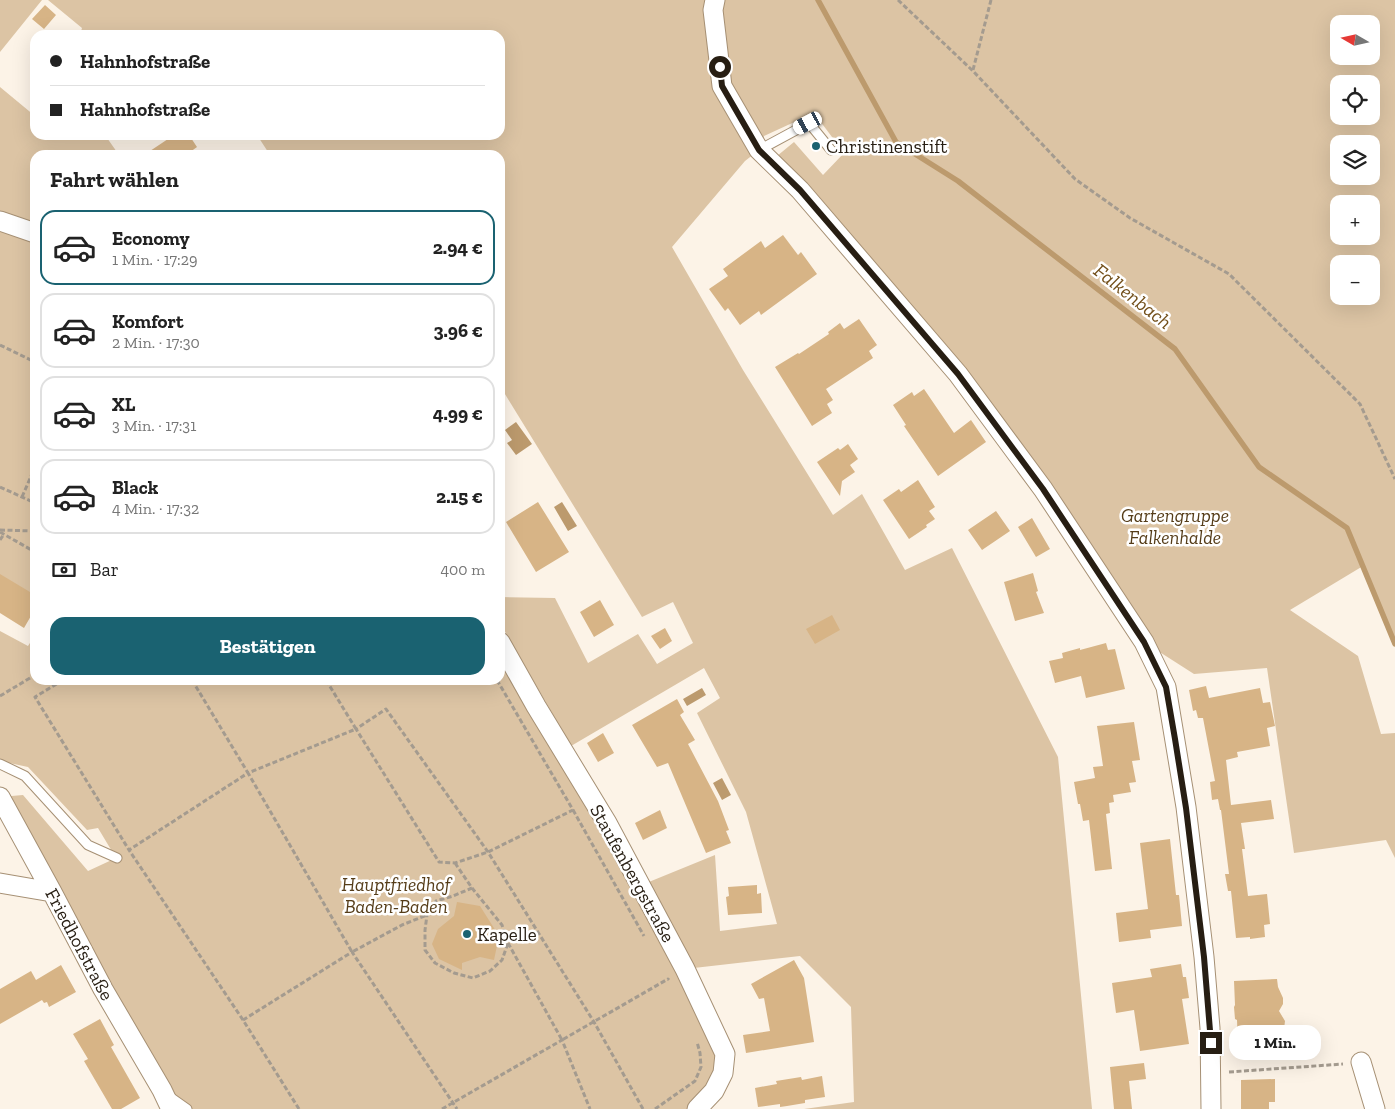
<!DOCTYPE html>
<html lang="de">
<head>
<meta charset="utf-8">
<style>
  :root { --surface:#fff; --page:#f2f2f2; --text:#222; --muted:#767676; --line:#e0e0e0; --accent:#1a6271 }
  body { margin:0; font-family:"Zilla Slab",serif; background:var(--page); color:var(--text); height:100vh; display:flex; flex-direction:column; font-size:19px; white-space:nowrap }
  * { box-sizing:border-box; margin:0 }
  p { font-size:16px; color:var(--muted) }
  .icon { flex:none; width:28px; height:28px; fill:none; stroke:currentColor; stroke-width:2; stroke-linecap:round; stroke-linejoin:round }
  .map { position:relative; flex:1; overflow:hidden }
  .drawer { position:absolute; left:30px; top:150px; width:475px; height:535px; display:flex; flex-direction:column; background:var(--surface); border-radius:15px; box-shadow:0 5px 20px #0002 }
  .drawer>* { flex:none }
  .top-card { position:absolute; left:30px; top:30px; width:475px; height:110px; border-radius:15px; box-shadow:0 5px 20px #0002; display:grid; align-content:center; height:110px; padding:0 20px; background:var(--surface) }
  .needle { width:32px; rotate:279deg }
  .fabs { position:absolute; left:1330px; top:15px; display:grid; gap:10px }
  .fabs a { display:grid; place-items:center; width:50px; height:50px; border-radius:10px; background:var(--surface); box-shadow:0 5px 20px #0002; font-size:25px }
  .end { position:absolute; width:22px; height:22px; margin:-11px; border:6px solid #271e13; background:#fff; box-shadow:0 0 0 2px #fff }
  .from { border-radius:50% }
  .bubble { position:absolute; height:35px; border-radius:15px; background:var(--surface); box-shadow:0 5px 20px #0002; font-size:16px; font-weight:700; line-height:35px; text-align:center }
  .car { position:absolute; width:15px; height:30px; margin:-15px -8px; border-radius:6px; box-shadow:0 0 4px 1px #0007; background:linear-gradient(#fff 24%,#345 0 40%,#fff 0 76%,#345 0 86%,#fff 0) }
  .top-card b { display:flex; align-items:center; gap:18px; height:48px; font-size:19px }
  .top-card b+b { border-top:1px solid var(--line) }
  .top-card i { width:12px; height:12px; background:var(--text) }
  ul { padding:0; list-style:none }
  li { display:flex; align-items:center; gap:15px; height:75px; margin:0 10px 8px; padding:0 10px; border:2px solid var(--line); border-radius:15px }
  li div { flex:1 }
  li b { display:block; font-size:19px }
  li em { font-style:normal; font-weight:700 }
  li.active { border-color:var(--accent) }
  li>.icon { width:45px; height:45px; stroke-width:1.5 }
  h2 { padding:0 20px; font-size:22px; line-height:60px }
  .pay { display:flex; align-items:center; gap:12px; height:55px; padding:0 20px; font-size:19px }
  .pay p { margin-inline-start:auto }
  .button { display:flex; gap:10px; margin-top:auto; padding:10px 20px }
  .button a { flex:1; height:58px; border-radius:15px; background:var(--accent); color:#fff; font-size:20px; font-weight:700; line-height:58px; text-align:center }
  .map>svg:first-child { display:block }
  .green { fill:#dcc4a4; fill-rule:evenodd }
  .water { fill:#bc9a6d }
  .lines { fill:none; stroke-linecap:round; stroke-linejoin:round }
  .stream { stroke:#bc9a6d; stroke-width:5.5 }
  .building { fill:#d7b486 }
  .service-casing { stroke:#a69074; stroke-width:11 }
  .minor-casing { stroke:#a69074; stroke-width:21 }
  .path { stroke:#a49b8f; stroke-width:3; stroke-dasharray:5 2.5; stroke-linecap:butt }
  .service { stroke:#fff; stroke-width:9 }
  .minor { stroke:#fff; stroke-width:19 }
  .route { stroke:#271e13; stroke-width:6 }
  .poi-dot { fill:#1a6271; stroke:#fff; stroke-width:2 }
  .labels { text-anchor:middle; stroke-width:5; stroke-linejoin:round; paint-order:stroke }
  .poi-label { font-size:19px; fill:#271e13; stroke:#fff; text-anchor:start }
  .park-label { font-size:19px; font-style:italic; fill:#553c18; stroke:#fff }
  .street-label { font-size:19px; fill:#271e13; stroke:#fff }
  .water-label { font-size:20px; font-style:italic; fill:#724f1a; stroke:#fff }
</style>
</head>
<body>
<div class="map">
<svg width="1395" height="1109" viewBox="0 0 1395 1109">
  <rect width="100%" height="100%" fill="#fcf3e7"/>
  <path class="green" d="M0,0H42L0,52Z
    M48,0H1395V644L1363,566L1290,610L1358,656L1381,734L1395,733V858L1386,840L1294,853L1267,668L1194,674L1144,642L1043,489L771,161L794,142L823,175L844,153L814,113L764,136L759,150L745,161L672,247L743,370L833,515L862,494L905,570L952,548L1058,757L1092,1109H804L854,1102L851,1007L800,956L685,969L725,1054L697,1109H171L0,797L23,795L88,871L116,858L98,828L87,830L28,767L0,761V631L28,646L35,635V680H500V642L639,886L715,855L720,931L777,924L746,812L697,713L720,698L704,668L571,746L500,623V597L555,598L588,663L638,634L657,664L693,643L673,602L642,617L500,386V155H270L257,135H500V35H80L82,28ZM1339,24H1371V56H1339ZM1339,84H1371V116H1339ZM1339,144H1371V176H1339ZM1339,204H1371V236H1339ZM1339,264H1371V296H1339Z
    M0,87L35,116V135H105L119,155H35V609L0,589Z"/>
  <path class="water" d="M516,422L532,444L516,455L507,443L512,440L505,430Z
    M562,502L577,526L568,531L554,507Z
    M702,688L706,695L687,706L683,699Z
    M722,778L731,795L722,800L713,783Z"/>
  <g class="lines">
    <path class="stream" d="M818,0L896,142L958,181L1175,349L1259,467L1347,528L1395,644"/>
  </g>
  <path class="building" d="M45,5L56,15L44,29L32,19Z
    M174,135H189L197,147L186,155H144Z
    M783,235L798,255L801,252L817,274L761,315L759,311L740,325L728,308L725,311L709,289L728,276L723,269L761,241L765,248Z
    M859,319L877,345L869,351L873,358L826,389L833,400L827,404L832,413L812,426L775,367L798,353L799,354L829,334L828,332L840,323L844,329Z
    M924,389L954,433L971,420L986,442L938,476L904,426L906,425L893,405L912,392L914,396Z
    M848,444L858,459L850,465L855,472L842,481L840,496L817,462L838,448L840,450Z
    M918,480L935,507L929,511L935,519L926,525L927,527L909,539L883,500L899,489L901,492Z
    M538,502L569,552L536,572L506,522Z
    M996,511L1010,531L982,550L968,530Z
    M1032,518L1050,549L1036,557L1018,527Z
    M1033,573L1038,591L1036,592L1044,613L1015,621L1004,582Z
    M0,574L35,595V609L24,628L0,613Z
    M600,600L614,625L594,637L580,612Z
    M832,615L840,630L815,644L806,629Z
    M665,628L672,641L660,649L651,636Z
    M1106,643L1108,650L1115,649L1125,689L1086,698L1081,676L1055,683L1049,661L1063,658L1062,653L1080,648V650Z
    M1206,686L1209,698L1260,688L1263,703L1270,702L1275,726L1267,728L1270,746L1237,752L1238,757L1226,760L1231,805L1271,800L1274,819L1241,823L1245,849H1242L1248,896L1267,894L1270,924L1264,925L1265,937L1250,939V937L1236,938L1231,891H1228L1225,874H1229L1221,810H1220L1218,799L1212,800L1210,782L1215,781L1203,718H1198L1196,710L1193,711L1189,690Z
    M677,699L684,712L680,715L695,740L688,744L718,801L729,830L726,831L731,843L706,853L668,763L657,767L632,725Z
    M1134,722L1140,760L1132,761L1136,782L1129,783L1131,792L1113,795L1114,802L1109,803L1110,813L1106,814L1112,869L1095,871L1089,820L1083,821L1080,804H1078L1074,782L1095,778L1093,767L1103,766L1097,726Z
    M603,733L614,753L598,762L587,743Z
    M660,810L667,828L643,840L635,823Z
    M1170,839L1176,895H1179L1182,926L1150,930L1151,938L1119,942L1116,913L1148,909L1140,843Z
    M757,885V894L761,893L762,913L728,915L726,897L729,896L728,887Z
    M457,902L480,906L499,936L494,960L480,957L462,963V970L439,959L432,944L438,929L454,916Z
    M794,960L804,978L814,1042L746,1053L743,1035L770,1031L764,998L759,999L751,984Z
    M1181,964L1183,977H1186L1189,998L1182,999L1189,1044L1140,1051L1134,1010L1116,1013L1112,983L1152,977L1150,969Z
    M61,965L76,992L49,1007L47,1002L44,1003L42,1000L0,1024V989L31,971L36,980Z
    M1277,979L1278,987L1283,998V1004L1279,1011L1285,1021L1284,1029L1279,1043L1238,1045L1237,1020L1235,1019L1234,1007L1235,1005L1234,981Z
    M100,1019L114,1045L111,1047L140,1098L121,1109H112L84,1061L88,1059L73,1034Z
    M1144,1063L1146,1079L1129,1081L1132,1109H1114L1110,1067Z
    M822,1076L825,1097L805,1100V1103L787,1106L780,1107V1104L758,1107L755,1088L777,1084L776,1081L801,1077L802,1080Z
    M1275,1079V1102H1269V1109H1241V1080Z"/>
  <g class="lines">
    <g class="service-casing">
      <path id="service" d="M759,150L809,123L831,150
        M0,764L25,776L88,845L117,858
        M170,1097L187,1109"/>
    </g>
    <g class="minor-casing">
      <path id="minor" d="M715,0L713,10L722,86L759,150L800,190L958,374L1043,489L1144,642L1166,687L1186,807L1204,957L1210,1028L1211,1109
        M0,221L35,233
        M500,642L536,706L607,823L685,969L725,1054L723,1073L714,1091L697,1109
        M0,797L52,892L103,989L162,1090L171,1109
        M0,883L52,892
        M1361,1062L1375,1109"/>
    </g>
    <path class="path" d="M898,0L973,71L1075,179L1130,218L1229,274L1360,404L1395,479
      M973,70L991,0
      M0,345L35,362
      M0,487L35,503
      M22,497L35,467
      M0,530L35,531
      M0,532L35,552
      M0,540L4,534
      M63,680L35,697L129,850
      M192,680L248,773L356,729L326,680
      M497,680L573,810L488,852L455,863L439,862L356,729L386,709L488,852L594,1022L643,1109
      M0,696L35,675
      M573,810L644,936
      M455,863L472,888L502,925L508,943L502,960L490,971L473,978L454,973L435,963L425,950V930L427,915L436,901L453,896L472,888
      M508,943L562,1040L668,979L669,980
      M243,1020L129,850L248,773L352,952L402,925L427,915
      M1229,1072L1343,1064
      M299,1109L243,1020L352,952L457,1109
      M442,1109L562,1040L590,1109
      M655,1109L695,1081L701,1067L700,1053L697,1042"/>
    <use href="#service" class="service"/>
    <use href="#minor" class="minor"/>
  </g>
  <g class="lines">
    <path class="route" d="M720,67L722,86L759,150L800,190L958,374L1043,489L1144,642L1166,687L1175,739L1186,808L1204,957L1211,1043"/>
  </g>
  <g class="poi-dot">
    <circle cx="816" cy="146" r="5"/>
    <circle cx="467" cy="934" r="5"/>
  </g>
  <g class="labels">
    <g class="poi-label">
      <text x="826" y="153">Christinenstift</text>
      <text x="477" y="941">Kapelle</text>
    </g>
    <g class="park-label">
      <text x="1175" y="522">Gartengruppe<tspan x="1175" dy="22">Falkenhalde</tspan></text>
      <text x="396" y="891">Hauptfriedhof<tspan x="396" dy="22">Baden-Baden</tspan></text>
    </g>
    <g class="street-label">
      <text transform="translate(633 873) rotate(61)" y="7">Staufenbergstraße</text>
      <text transform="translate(80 944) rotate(62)" y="7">Friedhofstraße</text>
    </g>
    <g class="water-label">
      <text transform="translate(1133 296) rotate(38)" y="7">Falkenbach</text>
    </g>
  </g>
</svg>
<div class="fabs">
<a><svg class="needle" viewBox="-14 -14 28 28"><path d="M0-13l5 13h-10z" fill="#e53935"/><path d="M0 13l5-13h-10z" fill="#767676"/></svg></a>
<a><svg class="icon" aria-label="locate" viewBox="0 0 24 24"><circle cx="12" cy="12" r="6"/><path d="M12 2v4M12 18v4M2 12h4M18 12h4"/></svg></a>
<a><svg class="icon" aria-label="layers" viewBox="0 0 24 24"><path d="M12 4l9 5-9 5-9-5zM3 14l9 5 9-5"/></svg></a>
<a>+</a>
<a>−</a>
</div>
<i class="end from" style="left:720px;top:67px"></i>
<i class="end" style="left:1211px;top:1043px"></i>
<div class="bubble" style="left:1229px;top:1025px;width:92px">1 Min.</div>
<i class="car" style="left:808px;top:123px;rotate:242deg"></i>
<div class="top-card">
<b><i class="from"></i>Hahnhofstraße</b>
<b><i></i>Hahnhofstraße</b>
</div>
<section class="drawer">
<h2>Fahrt wählen</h2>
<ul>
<li class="active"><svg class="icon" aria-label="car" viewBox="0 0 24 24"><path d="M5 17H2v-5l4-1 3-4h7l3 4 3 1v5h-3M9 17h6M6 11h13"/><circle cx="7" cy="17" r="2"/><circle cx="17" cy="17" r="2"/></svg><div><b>Economy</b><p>1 Min. · 17:29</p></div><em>2.94 €</em></li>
<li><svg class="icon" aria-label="car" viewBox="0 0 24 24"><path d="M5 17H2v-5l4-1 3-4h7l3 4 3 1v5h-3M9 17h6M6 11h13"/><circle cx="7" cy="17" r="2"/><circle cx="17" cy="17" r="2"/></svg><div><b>Komfort</b><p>2 Min. · 17:30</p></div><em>3.96 €</em></li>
<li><svg class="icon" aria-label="car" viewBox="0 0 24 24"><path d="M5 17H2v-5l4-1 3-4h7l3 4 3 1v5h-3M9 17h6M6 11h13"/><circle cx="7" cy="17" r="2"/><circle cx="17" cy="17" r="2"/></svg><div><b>XL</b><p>3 Min. · 17:31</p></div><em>4.99 €</em></li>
<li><svg class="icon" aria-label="car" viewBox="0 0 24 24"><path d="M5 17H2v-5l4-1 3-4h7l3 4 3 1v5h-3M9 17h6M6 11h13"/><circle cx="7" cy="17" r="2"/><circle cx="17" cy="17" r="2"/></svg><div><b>Black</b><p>4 Min. · 17:32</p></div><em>2.15 €</em></li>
</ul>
<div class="pay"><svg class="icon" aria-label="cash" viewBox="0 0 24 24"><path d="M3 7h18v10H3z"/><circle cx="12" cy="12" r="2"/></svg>Bar<p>400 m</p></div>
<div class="button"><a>Bestätigen</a></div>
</section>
</div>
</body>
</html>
